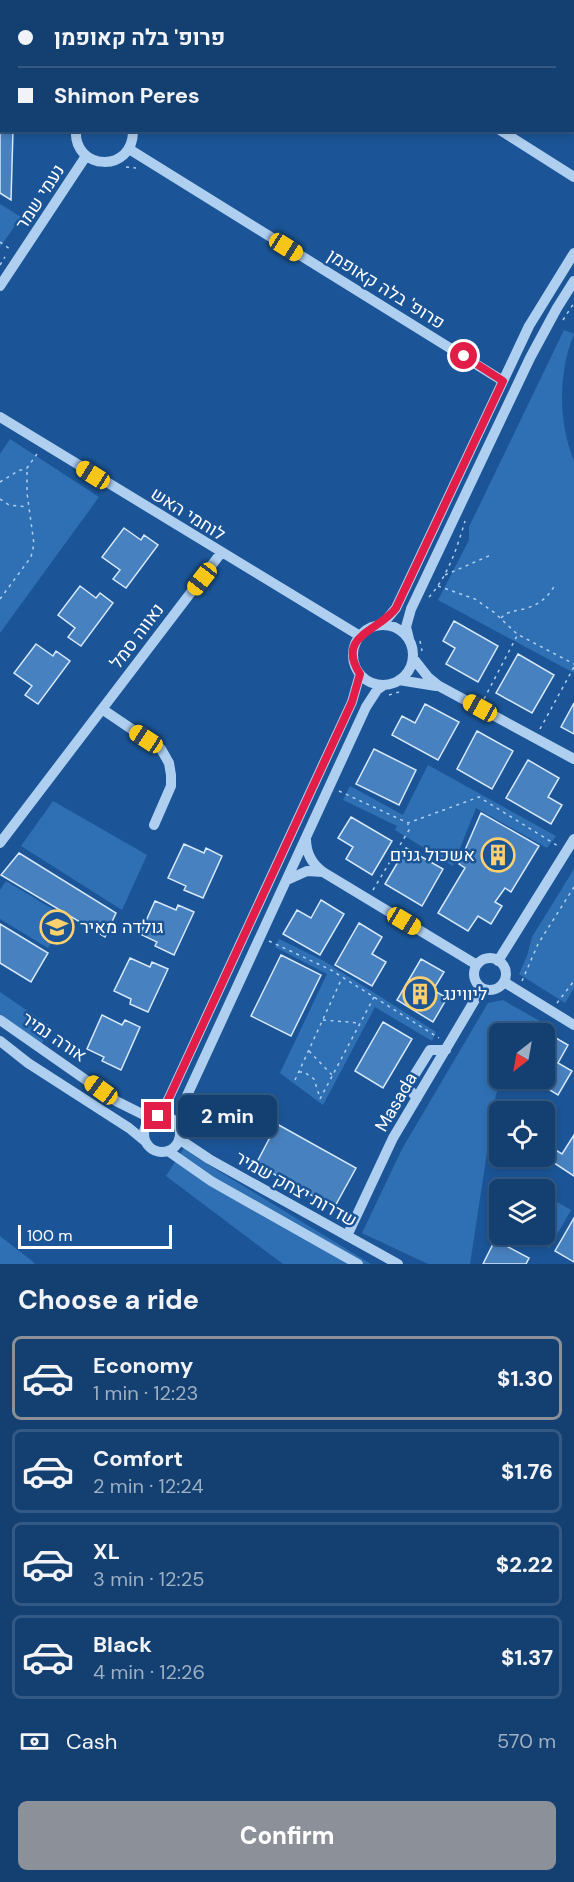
<!DOCTYPE html>
<html lang="en">
<head>
<meta charset="utf-8">
<style>
  :root { --surface:#144071; --page:#214b79; --text:#f1f3f6; --muted:#9dafc3; --line:#335984; --accent:#8c9099 }
  body { margin:0; font-family:"DM Sans",Heebo,sans-serif; background:var(--page); color:var(--text); height:100vh; display:flex; flex-direction:column; font-size:22px; white-space:nowrap }
  * { box-sizing:border-box; margin:0 }
  p { font-size:20px; color:var(--muted) }
  .icon { flex:none; width:33px; height:33px; fill:none; stroke:currentColor; stroke-width:2; stroke-linecap:round; stroke-linejoin:round }
  .map { position:relative; height:1264px; overflow:hidden }
  .side { display:flex; flex-direction:column; background:var(--surface); flex:1 }
  .side>* { flex:none }
  .banner { position:absolute; left:0px; top:0px; width:574px; height:132px; box-shadow:0 3px 9px #0003,0 0 0 2px var(--line); display:grid; align-content:center; height:132px; padding:0 18px; background:var(--surface) }
  .needle { width:39px; rotate:211deg }
  .buttons { position:absolute; left:489px; top:1023px; display:grid; gap:12px }
  .buttons a { display:grid; place-items:center; width:66px; height:66px; border-radius:9px; background:var(--surface); box-shadow:0 3px 9px #0003,0 0 0 2px var(--line); font-size:30px }
  .scale { position:absolute; left:18px; bottom:15px; width:154px; box-sizing:border-box; padding-left:6px; border:3px solid #fff; border-top:0; font-size:16px; line-height:21px; white-space:nowrap; color:#fff; -webkit-text-stroke:4px #1b5597; paint-order:stroke }
  .end { position:absolute; width:27px; height:27px; margin:-14px; border:8px solid #e11d48; background:#fff; box-shadow:0 0 0 3px #fff }
  .from { border-radius:50% }
  .bubble { position:absolute; height:42px; border-radius:9px; background:var(--surface); box-shadow:0 3px 9px #0003,0 0 0 2px var(--line); font-size:20px; font-weight:800; line-height:42px; text-align:center }
  .car { position:absolute; width:18px; height:36px; margin:-18px -9px; border-radius:8px; box-shadow:0 0 4px 2px #0007; background:linear-gradient(#f5c518 24%,#345 0 40%,#f5c518 0 76%,#345 0 86%,#f5c518 0) }
  .banner b { display:flex; align-items:center; gap:21px; height:57px; font-size:22px }
  .banner b+b { border-top:2px solid var(--line) }
  .banner i { width:15px; height:15px; background:var(--text) }
  ul { padding:0; list-style:none }
  li { display:flex; align-items:center; gap:18px; height:84px; margin:0 12px 9px; padding:0 6px; border:3px solid var(--line); border-radius:9px }
  li div { flex:1 }
  li b { display:block; font-size:22px }
  li em { font-style:normal; font-weight:800 }
  li.current { border-color:var(--accent) }
  li>.icon { width:54px; height:54px; stroke-width:1.5 }
  h2 { padding:0 18px; font-size:27px; line-height:72px }
  .pay { display:flex; align-items:center; gap:15px; height:66px; padding:0 18px; font-size:22px }
  .pay p { margin-inline-start:auto }
  .action { display:flex; gap:12px; margin-top:auto; padding:12px 18px }
  .action a { flex:1; height:69px; border-radius:9px; background:var(--accent); color:#fff; font-size:24px; font-weight:800; line-height:69px; text-align:center }
  .map>svg:first-child { display:block }
  .green { fill:#2f70b4 }
  .building { fill:#4881bf; stroke:#d6e8fb; stroke-width:1.5 }
  .lines { fill:none; stroke-linecap:round; stroke-linejoin:round }
  .path { stroke:#afcff0; stroke-width:1.5; stroke-dasharray:3 4.5; stroke-linecap:butt }
  .minor { stroke:#afcff0; stroke-width:10 }
  .route { stroke:#e11d48; stroke-width:8 }
  .labels { text-anchor:middle; stroke-width:5; stroke-linejoin:round; paint-order:stroke }
  .street-label { font-size:18px; fill:#fff; stroke:#1b5597 }
  .poi-label { font-size:18px; fill:#fff; stroke:#1b5597; text-anchor:start }
</style>
</head>
<body>
<div class="map">
<svg width="574" height="1264" viewBox="0 0 574 1264">
  <rect width="100%" height="100%" fill="#1b5597"/>
  <path class="green" d="M0,204L21,217L0,247Z
    M564,330L574,334C558,372 558,422 574,461V673L438,600L469,540V527Z
    M10,439L99,497L0,633V454Z
    M428,765L556,836L547,848L476,808L453,866L395,830L397,826L343,800L350,786L403,815Z
    M53,801L147,855L122,910L21,846Z
    M574,869V988L565,1003L519,974L527,956L532,937Z
    M6,881L66,917L48,948L0,919V890Z
    M279,939L324,961L436,1032L432,1041L375,1007L323,1105L280,1073L327,974L275,947Z
    M0,992L51,1027L40,1047L0,1018Z
    M503,1000L543,1023L535,1033L500,1034V1078L503,1079L496,1094L470,1264H428L362,1233L402,1149L488,1003Z
    M184,1148L199,1159L371,1264H283L166,1176Z
    M545,1195L571,1210L549,1248L525,1235L544,1234Z
    M0,1236L32,1261L35,1264H0Z"/>
  <path class="building" d="M0,130H13L11,200L0,193Z
    M124,528L141,540L144,535L158,545L126,588L113,579L120,570L102,557Z
    M80,586L96,598L100,593L113,603L81,646L68,637L75,628L58,615Z
    M454,621L498,646L478,682L446,664L455,648L443,641Z
    M36,644L53,656L56,651L70,661L38,704L25,695L32,686L14,673Z
    M518,654L554,675L532,713L496,693Z
    M574,703V734L561,727Z
    M425,704L459,722L438,760L392,735L402,716L415,723Z
    M477,731L513,751L492,789L457,769Z
    M374,749L416,770L399,805L356,784Z
    M528,760L559,778L548,797L562,805L551,824L506,798Z
    M481,813L539,846L511,892L505,888L495,902L502,906L491,924L478,916L468,931L438,913L465,868L459,864Z
    M351,817L392,841L372,875L346,859L353,847L338,838Z
    M184,844L204,853L206,848L222,856L203,898L184,890L186,886L168,878Z
    M406,848L443,869L422,906L385,884Z
    M19,853L116,913L105,937L1,875Z
    M321,900L344,914L320,955L283,934L297,910L311,918Z
    M155,901L176,910L178,905L194,912L174,955L155,946L157,942L140,934Z
    M359,923L382,937L372,954L386,962L372,986L335,965Z
    M0,924L48,953L31,982L0,963Z
    M281,955L321,975L291,1036L251,1016Z
    M130,958L150,967L152,962L168,969L148,1012L130,1004L131,999L114,991Z
    M421,959L444,972L433,990L447,998L433,1022L397,1000Z
    M102,1015L122,1025L125,1020L140,1027L121,1070L102,1061L104,1057L87,1049Z
    M383,1022L412,1039L383,1088L355,1071Z
    M544,1031L568,1045L558,1063L572,1071L558,1095L530,1078H544Z
    M277,1124L356,1168L334,1208L256,1164Z
    M574,1135V1176L548,1159L554,1149L562,1154Z
    M574,1218V1262L555,1251Z
    M495,1240L529,1258L526,1264H483Z"/>
  <g class="lines">
    <path class="path" d="M185,2L186,0
      M126,167L136,168
      M0,242L10,249
      M0,265L5,257
      M563,320L574,303
      M0,482L18,471L27,468L37,454
      M0,499L9,505L28,507
      M445,575L491,555
      M438,586L475,599L495,613L517,634L574,664
      M429,597C448,576 457,548 465,521
      M0,599L31,557L34,544L27,493V468
      M501,618C508,611 515,611 524,609C539,605 548,597 555,585
      M420,641L422,651
      M389,695L399,692
      M484,699L518,634
      M540,729L574,667
      M339,791L408,823L479,797L558,846
      M373,890L409,830L408,824
      M269,941L331,970L439,1038
      M522,981L538,944L574,887
      M557,1003L574,981
      M323,1020L359,1023
      M309,1051L332,1075
      M299,1072H304L314,1079L320,1098
      M295,1080L342,978
      M320,1099L374,997"/>
    <path class="minor" d="M290,0L292,2
      M200,2L201,0
      M0,69L2,70
      M76,130C73,171 134,174 133,130
      M500,130L574,177
      M129,149L503,381
      M0,286L86,156
      M0,417L360,636
      M379,625L387,619L396,608L529,326L574,253
      M353 655a30 30 0 1 1 60 0a30 30 0 1 1-60 0Z
      M409,639L406,627L411,609L530,358L557,308L574,281
      M413,658L428,677L439,686L574,759
      M399,680L436,686
      M102,709L161,749L169,763L171,775V786L154,825
      M306,839C306,853 312,864 323,872L477,965
      M0,843L221,553
      M287,880L307,871L323,872
      M474 974a16 16 0 1 1 32 0a16 16 0 1 1-32 0Z
      M498,961L574,839
      M504,982L574,1025
      M0,1020L116,1101L152,1119
      M0,1041L28,1063L129,1128L146,1142
      M417,1098L407,1087L430,1050H446
      M157,1116L168,1100L352,702L360,674
      M144 1134a18 18 0 1 1 36 0a18 18 0 1 1-36 0Z
      M179,1127L184,1102L366,707L377,690L384,685
      M179,1139L209,1159L398,1264
      M168,1151L211,1181L358,1264
      M347,1236L393,1138L482,988"/>
  </g>
  <g class="lines">
    <path class="route" d="M158,1116L168,1100L352,702L360,674C335,635 380,631 396,608L503,381L464,356"/>
  </g>
  <defs>
    <g id="building-ring" transform="scale(1.725)"><circle r="9.5" fill="#1b5597" stroke="#ffd06e" stroke-width="1.5"/><path d="M-4-6H4V6H1V3H-1V6H-4ZM-2.5-4.3h1.7v1.8h-1.7ZM.8-4.3h1.7v1.8H.8ZM-2.5-1h1.7V.8h-1.7ZM.8-1h1.7V.8H.8Z" fill="#ffd06e"/></g>
    <g id="school-ring" transform="scale(1.725)"><circle r="9.5" fill="#1b5597" stroke="#ffd06e" stroke-width="1.5"/><path d="M0-5L7-2L0 1L-7-2ZM-4 1L0 2.5L4 1V4Q0 6-4 4Z" fill="#ffd06e"/></g>
  </defs>
  <g fill-rule="evenodd">
    <use href="#building-ring" x="498" y="855"/>
    <use href="#school-ring" x="57" y="927"/>
    <use href="#building-ring" x="420" y="994"/>
  </g>
  <g class="labels">
    <g class="street-label">
      <text transform="translate(40 197) rotate(-57)" y="6">נעמי שמר</text>
      <text transform="translate(386 289) rotate(32)" y="6">פרופ' בלה קאופמן</text>
      <text transform="translate(188 514) rotate(32)" y="6">לוחמי האש</text>
      <text transform="translate(137 636) rotate(-53)" y="6">נאווה סמל</text>
      <text transform="translate(54 1037) rotate(34)" y="6">אורה נמיר</text>
      <text transform="translate(396 1102) rotate(-60)" y="6">Masada</text>
      <text transform="translate(296 1189) rotate(29)" y="6">שדרות יצחק שמיר</text>
    </g>
    <g class="poi-label">
      <text x="475" y="861" text-anchor="end">אשכול גנים</text>
      <text x="80" y="933">גולדה מאיר</text>
      <text x="443" y="1000">ליווינג</text>
    </g>
  </g>
</svg>
<div class="buttons">
<a><svg class="needle" viewBox="-14 -14 28 28"><path d="M0-13l5 13h-10z" fill="#e53935"/><path d="M0 13l5-13h-10z" fill="#9dafc3"/></svg></a>
<a><svg class="icon" aria-label="locate" viewBox="0 0 24 24"><circle cx="12" cy="12" r="6"/><path d="M12 2v4M12 18v4M2 12h4M18 12h4"/></svg></a>
<a><svg class="icon" aria-label="layers" viewBox="0 0 24 24"><path d="M12 4l9 5-9 5-9-5zM3 14l9 5 9-5"/></svg></a>
</div>
<div class="scale">100 m</div>
<i class="end from" style="left:464px;top:356px"></i>
<i class="end" style="left:158px;top:1116px"></i>
<div class="bubble" style="left:178px;top:1095px;width:99px">2 min</div>
<i class="car" style="left:286px;top:247px;rotate:122deg"></i>
<i class="car" style="left:93px;top:475px;rotate:302deg"></i>
<i class="car" style="left:202px;top:579px;rotate:218deg"></i>
<i class="car" style="left:480px;top:708px;rotate:299deg"></i>
<i class="car" style="left:146px;top:739px;rotate:303deg"></i>
<i class="car" style="left:404px;top:921px;rotate:121deg"></i>
<i class="car" style="left:101px;top:1090px;rotate:306deg"></i>
<div class="banner">
<b><i class="from"></i>פרופ' בלה קאופמן</b>
<b><i></i>Shimon Peres</b>
</div>
</div>
<section class="side">
<h2>Choose a ride</h2>
<ul>
<li class="current"><svg class="icon" aria-label="car" viewBox="0 0 24 24"><path d="M5 17H2v-5l4-1 3-4h7l3 4 3 1v5h-3M9 17h6M6 11h13"/><circle cx="7" cy="17" r="2"/><circle cx="17" cy="17" r="2"/></svg><div><b>Economy</b><p>1 min · 12:23</p></div><em>$1.30</em></li>
<li><svg class="icon" aria-label="car" viewBox="0 0 24 24"><path d="M5 17H2v-5l4-1 3-4h7l3 4 3 1v5h-3M9 17h6M6 11h13"/><circle cx="7" cy="17" r="2"/><circle cx="17" cy="17" r="2"/></svg><div><b>Comfort</b><p>2 min · 12:24</p></div><em>$1.76</em></li>
<li><svg class="icon" aria-label="car" viewBox="0 0 24 24"><path d="M5 17H2v-5l4-1 3-4h7l3 4 3 1v5h-3M9 17h6M6 11h13"/><circle cx="7" cy="17" r="2"/><circle cx="17" cy="17" r="2"/></svg><div><b>XL</b><p>3 min · 12:25</p></div><em>$2.22</em></li>
<li><svg class="icon" aria-label="car" viewBox="0 0 24 24"><path d="M5 17H2v-5l4-1 3-4h7l3 4 3 1v5h-3M9 17h6M6 11h13"/><circle cx="7" cy="17" r="2"/><circle cx="17" cy="17" r="2"/></svg><div><b>Black</b><p>4 min · 12:26</p></div><em>$1.37</em></li>
</ul>
<div class="pay"><svg class="icon" aria-label="cash" viewBox="0 0 24 24"><path d="M3 7h18v10H3z"/><circle cx="12" cy="12" r="2"/></svg>Cash<p>570 m</p></div>
<div class="action"><a>Confirm</a></div>
</section>
</body>
</html>
